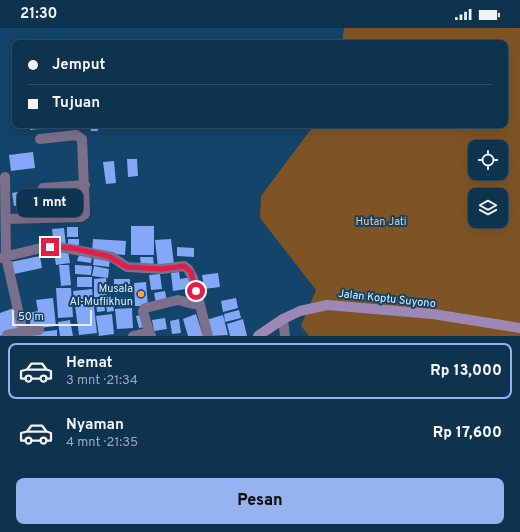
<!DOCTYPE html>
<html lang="id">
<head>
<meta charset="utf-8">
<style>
  :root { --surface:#0e334f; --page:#1c3f59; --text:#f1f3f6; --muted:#9baab7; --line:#2e4e66; --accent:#95b2f1 }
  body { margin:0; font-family:Overpass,sans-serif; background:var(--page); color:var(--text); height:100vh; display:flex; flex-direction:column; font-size:15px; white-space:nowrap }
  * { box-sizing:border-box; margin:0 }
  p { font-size:13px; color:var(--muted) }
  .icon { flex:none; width:22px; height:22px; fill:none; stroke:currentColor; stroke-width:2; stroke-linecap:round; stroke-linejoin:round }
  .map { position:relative; height:308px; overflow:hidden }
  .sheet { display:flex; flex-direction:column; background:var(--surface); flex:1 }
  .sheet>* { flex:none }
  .banner { position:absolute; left:12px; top:12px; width:496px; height:88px; border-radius:8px; box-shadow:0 4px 16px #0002,0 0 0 1px var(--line); display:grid; align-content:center; height:88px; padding:0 16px; background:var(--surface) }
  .buttons { position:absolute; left:468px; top:112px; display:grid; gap:8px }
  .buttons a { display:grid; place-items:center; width:40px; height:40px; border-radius:8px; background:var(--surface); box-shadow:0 4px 16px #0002,0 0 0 1px var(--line); font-size:20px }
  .scale { position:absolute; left:12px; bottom:10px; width:80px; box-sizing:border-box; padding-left:4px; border:2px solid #e1edf9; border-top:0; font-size:11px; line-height:14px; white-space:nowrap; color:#e1edf9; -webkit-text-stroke:3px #134469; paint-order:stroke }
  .end { position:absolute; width:18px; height:18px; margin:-9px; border:5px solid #e11d48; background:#fff; box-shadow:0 0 0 2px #fff }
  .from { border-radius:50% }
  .bubble { position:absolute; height:28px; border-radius:8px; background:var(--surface); box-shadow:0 4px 16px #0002,0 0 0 1px var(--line); font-size:13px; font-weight:800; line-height:28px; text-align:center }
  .banner b { display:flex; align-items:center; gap:14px; height:38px; font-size:15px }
  .banner b+b { border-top:1px solid var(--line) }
  .banner i { width:10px; height:10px; background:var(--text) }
  ul { padding:7px 0 0; list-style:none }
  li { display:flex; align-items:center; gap:12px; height:56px; margin:0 8px 6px; padding:0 8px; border:2px solid transparent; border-radius:8px }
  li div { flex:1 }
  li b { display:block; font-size:15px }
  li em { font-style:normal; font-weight:800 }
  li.selected { border-color:var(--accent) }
  li>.icon { width:36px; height:36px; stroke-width:1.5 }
  .cta { display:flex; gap:8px; margin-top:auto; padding:8px 16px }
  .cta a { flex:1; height:46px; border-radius:8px; background:var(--accent); color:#111; font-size:16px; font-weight:800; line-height:46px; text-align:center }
  .status { display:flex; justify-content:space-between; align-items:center; height:28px; padding:0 20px; background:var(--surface); direction:ltr }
  .status svg { height:11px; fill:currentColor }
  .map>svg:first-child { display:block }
  .green { fill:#7e5424; fill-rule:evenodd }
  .building { fill:#85a7f8 }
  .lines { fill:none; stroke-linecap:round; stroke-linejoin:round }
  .street { stroke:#7c6f8b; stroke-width:10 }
  .secondary { stroke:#9d88b5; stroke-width:10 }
  .route { stroke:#e11d48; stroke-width:5 }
  .poi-dot { fill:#f5a345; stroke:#134469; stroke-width:1.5 }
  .labels { text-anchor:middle; stroke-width:4; stroke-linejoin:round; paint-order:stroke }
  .park-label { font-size:11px; fill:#efc59b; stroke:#134469 }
  .poi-label { font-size:11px; fill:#e1edf9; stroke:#134469; text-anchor:end }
  .street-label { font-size:11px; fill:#e1edf9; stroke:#134469 }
</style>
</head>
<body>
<div class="status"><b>21:30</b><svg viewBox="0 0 49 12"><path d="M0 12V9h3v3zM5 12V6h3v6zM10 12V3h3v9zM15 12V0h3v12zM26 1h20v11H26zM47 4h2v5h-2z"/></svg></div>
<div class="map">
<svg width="520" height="308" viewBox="0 0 520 308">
  <rect width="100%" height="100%" fill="#134469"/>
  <path class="green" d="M344,0H520V308H309L301,298L316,262L260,190L261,168L314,97H505V15H342ZM475,119H501V145H475ZM475,167H501V193H475Z"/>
  <path class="building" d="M30,97H65V98L30,102Z
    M90,97H97L98,103H91Z
    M33,124L35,140L11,143L9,127Z
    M127,131H137L138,148L128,149Z
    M114,133L116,155L106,156L103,134Z
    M38,160L41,173L14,178L12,165Z
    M64,161L67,180L57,182L54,163Z
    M131,198H154V227H131Z
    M67,199H78V209H67Z
    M64,200L66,218L54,219L52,201Z
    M68,211H79V217H68Z
    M93,211L126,213L125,227L92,224Z
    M171,211L174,237L158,239L155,212Z
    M177,219L194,220V229L177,228Z
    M68,223L70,235L56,237L54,225Z
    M79,227L92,229L91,235L77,233Z
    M40,228L42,240L14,246L11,234Z
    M94,229L110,231L109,239L93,237Z
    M140,229H153L154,238H141Z
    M59,237H69L71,257L61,258Z
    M75,237L92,238L91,247L75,246Z
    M94,238L109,241L108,250L92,248Z
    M179,244L180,251L191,249L192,260L173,263L171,245Z
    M218,245L220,259L204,261L202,247Z
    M160,246L162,261L151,262L149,247Z
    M77,249H92V259H77Z
    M106,250L107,261L95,262H107L106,270H94V251Z
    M114,251H130V261L114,260Z
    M146,254L148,278H135L134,255Z
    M56,260H71L73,289L58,290Z
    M92,261L97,305L79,307L73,263Z
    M165,263L167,273L156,275L154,265Z
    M129,269L130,278L115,279L114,270Z
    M53,270L56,298L31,301L29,285L38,283L36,272Z
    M236,270L238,280L223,284L221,273Z
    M104,272L105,283L97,284L96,273Z
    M106,274H113L114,283L107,284Z
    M14,280L19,301L0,308V285Z
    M132,280L133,300L117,301L115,281Z
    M239,282L241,290L225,294L224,286Z
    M112,286L114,306L99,308L96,288Z
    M143,286L145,299L139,300L136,288Z
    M196,286L203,308H188L183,291Z
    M223,287L228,307L210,308L206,292Z
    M165,290L167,301L154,303L152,292Z
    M179,291L181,305L172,306L170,293Z
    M243,291L247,308H230L227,296Z
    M70,292L73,308H60L58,294Z
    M57,302V308H32L31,305Z"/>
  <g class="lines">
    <path class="street" d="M5,149L6,229L23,304L7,307
      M43,160L85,157
      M6,191L81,189L85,186L82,111L76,107L40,111
      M0,230L41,220L60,219L112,229L127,239L162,241L184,238L188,241L193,250L208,308
      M283,291L285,308
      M23,304L39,302
      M149,304L143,283L145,280L178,272L193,276H199
      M133,308L149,304L151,308"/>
    <path class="secondary" d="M258,308L283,291L300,283L327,277L433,286L520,300"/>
  </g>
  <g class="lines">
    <path class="route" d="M50,219L72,220L108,228L127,239L162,241L184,238L191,244L196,263"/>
  </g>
  <circle class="poi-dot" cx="141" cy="266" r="4"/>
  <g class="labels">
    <g class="park-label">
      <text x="381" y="197">Hutan Jati</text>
    </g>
    <g class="poi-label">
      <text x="133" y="264">Musala<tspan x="133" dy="13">Al-Muflikhun</tspan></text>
    </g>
    <g class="street-label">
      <text transform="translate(387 270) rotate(6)" y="4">Jalan Koptu Suyono</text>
    </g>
  </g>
</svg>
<div class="buttons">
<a><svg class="icon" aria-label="locate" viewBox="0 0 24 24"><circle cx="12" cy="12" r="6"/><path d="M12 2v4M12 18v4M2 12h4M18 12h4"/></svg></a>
<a><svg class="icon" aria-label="layers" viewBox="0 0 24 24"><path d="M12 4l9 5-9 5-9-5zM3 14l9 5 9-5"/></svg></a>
</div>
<div class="scale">50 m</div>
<i class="end from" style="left:196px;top:263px"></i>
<i class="end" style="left:50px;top:219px"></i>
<div class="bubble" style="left:17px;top:161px;width:66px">1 mnt</div>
<div class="banner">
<b><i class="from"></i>Jemput</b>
<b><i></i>Tujuan</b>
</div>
</div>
<section class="sheet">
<ul>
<li class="selected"><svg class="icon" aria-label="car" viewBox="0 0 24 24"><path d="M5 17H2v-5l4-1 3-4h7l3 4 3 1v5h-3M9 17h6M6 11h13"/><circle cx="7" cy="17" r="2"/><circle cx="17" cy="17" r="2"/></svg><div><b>Hemat</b><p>3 mnt · 21:34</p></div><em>Rp 13,000</em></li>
<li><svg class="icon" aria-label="car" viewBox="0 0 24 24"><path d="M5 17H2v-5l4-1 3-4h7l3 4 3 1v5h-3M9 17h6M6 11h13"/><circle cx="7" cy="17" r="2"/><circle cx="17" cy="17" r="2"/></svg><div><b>Nyaman</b><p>4 mnt · 21:35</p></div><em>Rp 17,600</em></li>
</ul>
<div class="cta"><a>Pesan</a></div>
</section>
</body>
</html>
